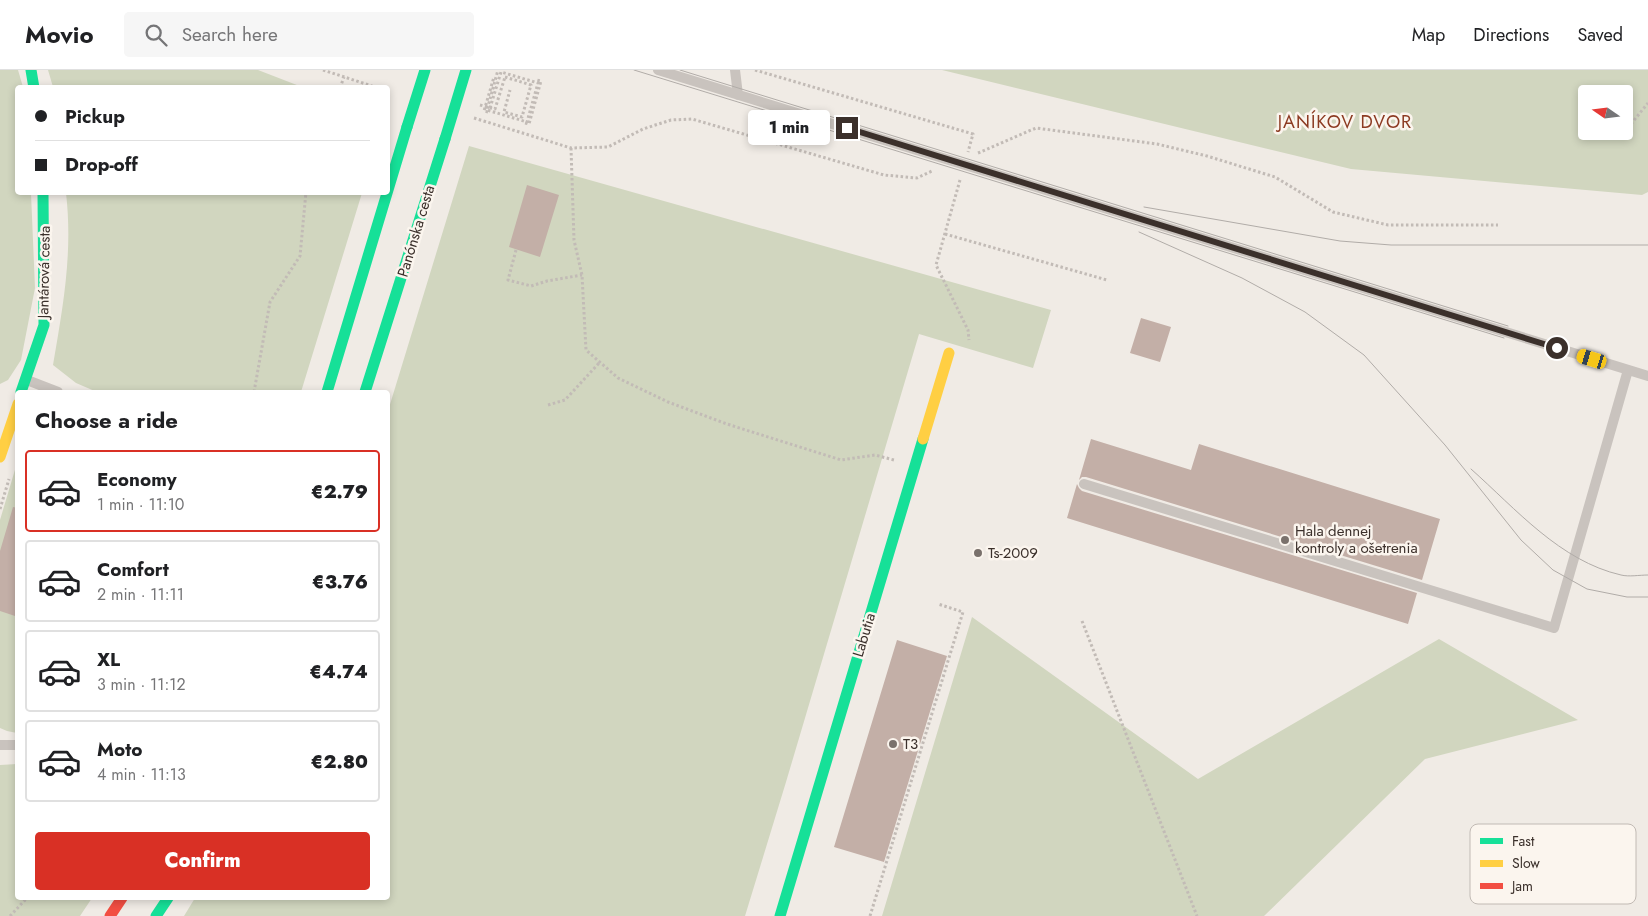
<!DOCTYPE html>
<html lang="en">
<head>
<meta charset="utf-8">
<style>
  :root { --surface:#fff; --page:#f6f6f6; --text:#202124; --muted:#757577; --line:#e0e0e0; --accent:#d93025 }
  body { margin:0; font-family:Jost,sans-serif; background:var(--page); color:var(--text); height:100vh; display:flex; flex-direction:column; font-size:19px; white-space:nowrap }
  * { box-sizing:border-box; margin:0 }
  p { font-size:16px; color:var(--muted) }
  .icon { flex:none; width:28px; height:28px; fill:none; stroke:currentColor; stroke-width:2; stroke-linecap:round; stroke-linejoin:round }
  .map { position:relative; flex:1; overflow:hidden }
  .side { position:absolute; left:15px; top:320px; width:375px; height:510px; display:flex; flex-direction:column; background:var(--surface); border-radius:5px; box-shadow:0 2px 8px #0003 }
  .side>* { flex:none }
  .guide { position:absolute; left:15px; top:15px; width:375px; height:110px; border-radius:5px; box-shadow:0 2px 8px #0003; display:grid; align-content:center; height:110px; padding:0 20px; background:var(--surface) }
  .needle { width:32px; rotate:284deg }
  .controls { position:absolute; left:1578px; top:15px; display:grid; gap:10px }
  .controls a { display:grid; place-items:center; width:55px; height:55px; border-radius:5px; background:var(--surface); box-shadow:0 2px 8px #0003; font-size:25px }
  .end { position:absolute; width:22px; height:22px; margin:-11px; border:6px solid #3b302b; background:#fff; box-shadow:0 0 0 2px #fff }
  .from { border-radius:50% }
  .bubble { position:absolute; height:35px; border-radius:5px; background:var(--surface); box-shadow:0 2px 8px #0003; font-size:16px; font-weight:800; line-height:35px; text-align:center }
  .car { position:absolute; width:15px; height:30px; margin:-15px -8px; border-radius:6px; box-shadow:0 0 4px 1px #0007; background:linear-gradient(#f5c518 24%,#345 0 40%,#f5c518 0 76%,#345 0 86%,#f5c518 0) }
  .guide b { display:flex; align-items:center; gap:18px; height:48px; font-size:19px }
  .guide b+b { border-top:1px solid var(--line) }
  .guide i { width:12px; height:12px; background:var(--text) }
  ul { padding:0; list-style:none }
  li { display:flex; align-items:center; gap:15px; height:82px; margin:0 10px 8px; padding:0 10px; border:2px solid var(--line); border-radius:5px }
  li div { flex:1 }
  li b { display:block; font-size:19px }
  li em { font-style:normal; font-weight:800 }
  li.active { border-color:var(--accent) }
  li>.icon { width:45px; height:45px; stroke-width:1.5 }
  h2 { padding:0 20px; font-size:22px; line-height:60px }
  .action { display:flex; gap:10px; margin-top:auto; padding:10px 20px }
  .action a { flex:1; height:58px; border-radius:5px; background:var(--accent); color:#fff; font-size:20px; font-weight:800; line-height:58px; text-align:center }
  header { display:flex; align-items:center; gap:30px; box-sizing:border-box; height:70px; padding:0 25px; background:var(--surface); border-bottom:1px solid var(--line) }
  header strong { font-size:24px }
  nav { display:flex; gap:28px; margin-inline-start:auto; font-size:18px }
  .search { width:350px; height:45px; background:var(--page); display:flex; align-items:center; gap:12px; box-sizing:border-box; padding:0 18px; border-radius:5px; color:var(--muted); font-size:19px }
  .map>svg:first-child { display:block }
  .green { fill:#d1d6bf; fill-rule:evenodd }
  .building { fill:#c3afa7 }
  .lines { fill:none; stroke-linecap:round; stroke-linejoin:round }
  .path { stroke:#c2bbb6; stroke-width:3; stroke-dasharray:2.5 2.5; stroke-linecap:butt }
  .lane { stroke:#c9c3be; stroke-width:10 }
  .fast { stroke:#16e098; stroke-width:11 }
  .slow { stroke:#ffcf43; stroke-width:11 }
  .jam { stroke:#f24e42; stroke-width:11 }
  .tram { stroke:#b1aca8; stroke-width:1 }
  .path-bridge { stroke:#c2bbb6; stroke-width:3; stroke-dasharray:2.5 2.5; stroke-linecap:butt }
  .fast-bridge { stroke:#16e098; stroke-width:11 }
  .route { stroke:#3b302b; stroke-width:6 }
  .poi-dot { fill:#7a716c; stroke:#fbf5ee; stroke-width:2 }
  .labels { text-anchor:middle; stroke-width:5; stroke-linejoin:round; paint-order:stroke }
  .street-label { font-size:15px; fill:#3b302b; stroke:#fbf5ee }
  .poi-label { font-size:15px; fill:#3b302b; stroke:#fbf5ee; text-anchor:start }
  .quarter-label { font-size:18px; letter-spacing:1px; fill:#8c3b22; stroke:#fbf5ee }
  .key { fill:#fbf5ee; stroke:#c1bab4; stroke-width:1 }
  .key-label { font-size:14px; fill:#3b302b }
</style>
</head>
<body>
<header>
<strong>Movio</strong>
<div class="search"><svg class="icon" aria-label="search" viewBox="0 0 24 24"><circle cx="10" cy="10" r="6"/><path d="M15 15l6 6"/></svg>Search here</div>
<nav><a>Map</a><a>Directions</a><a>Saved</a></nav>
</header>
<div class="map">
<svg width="1648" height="846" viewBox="0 0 1648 846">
  <rect width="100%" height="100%" fill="#f0ebe5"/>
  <path class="green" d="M0,0H18L23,17L18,18V122L31,123L35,218L21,290L8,310L0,314Z
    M48,0H258L302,17H53Z
    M942,0H1648V122L1642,125L1351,99ZM1586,24H1624V61H1586Z
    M469,76L1051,240L1033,298L919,264L786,712L745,846H184L195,828H388V341Z
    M66,123H362L301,322H97L76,313L53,295C63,236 73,183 66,123Z
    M17,393V663L7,661L0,658V450Z
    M972,547L1198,709L1439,569L1578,650L1425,689L1264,846H882Z
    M17,694L18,828H92L80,846H0V695Z"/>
  <path class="building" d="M527,115L559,125L540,187L509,177Z
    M1141,248L1171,257L1160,292L1130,283Z
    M1091,369L1191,400L1199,374L1440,449L1422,510L1086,407H1082L1079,410Z
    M1077,414L1079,418L1082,421L1417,523L1408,554L1067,448Z
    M13,437L18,438V547L0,541V481Z
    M897,570L947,586L884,792L834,777Z"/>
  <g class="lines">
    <path class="path" d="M323,0L378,18
      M755,0L973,64L968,82
      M505,7L531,15L522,47L504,42L510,20
      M340,18L344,7
      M490,38L501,2L538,13L527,52L487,40L498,0
      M488,42L484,41L494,7
      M474,48L571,78L608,77L643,59L671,50L692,49L884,105L917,108L932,101
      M525,53L529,54L541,11L537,10
      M1631,54L1648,33
      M571,78L574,170L582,205L586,280L618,308L668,332L727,354L841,390L875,385L894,390
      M978,83L1036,58L1157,74L1207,86L1275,107L1333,142L1388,155H1498
      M960,110L936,195L968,260L969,270
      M945,164L1107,210
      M516,180L508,210L531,216L547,211L582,205
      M254,322L270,232L300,186L306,122
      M548,335L565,330L600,292
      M0,439L9,409
      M1082,551L1197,846
      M10,846L27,828
      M870,846L963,542L938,534"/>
    <path class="lane" d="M658,0L1648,306
      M735,0L738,25
      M27,310L58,322
      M1084,414L1554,558L1628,300
      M0,675H18"/>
    <path class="fast" d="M31,0L34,18
      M21,322L44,255L43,122
      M327,322L407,57
      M365,322L445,69
      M156,846L168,828
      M780,846L923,369"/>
    <path class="slow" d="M923,369L949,283
      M0,387L18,334"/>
    <path class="jam" d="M110,846L122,828"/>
    <path class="tram" d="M634,0L1504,268
      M680,0L1508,256
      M1144,137L1340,171L1391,175H1648
      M1139,162L1242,208L1305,242L1364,285L1445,375L1521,470L1553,500L1587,519L1627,527H1648
      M1471,399C1516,439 1560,491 1621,505C1629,507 1639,505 1648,505"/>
    <path class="path-bridge" d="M480,35L495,39L505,7"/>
    <path class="fast-bridge" d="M407,57L425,0
      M445,69L466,0"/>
  </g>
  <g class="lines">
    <path class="route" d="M847,58L1557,278"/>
  </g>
  <g class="poi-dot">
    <circle cx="1285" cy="470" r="5"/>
    <circle cx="978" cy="483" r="5"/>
    <circle cx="893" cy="674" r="5"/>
  </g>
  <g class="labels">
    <g class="street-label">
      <text transform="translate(416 161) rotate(-73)" y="5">Panónska cesta</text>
      <text transform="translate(44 202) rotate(-89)" y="5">Jantárová cesta</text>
      <text transform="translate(864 565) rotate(-73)" y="5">Labutia</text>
    </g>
    <g class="poi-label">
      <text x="1295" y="466">Hala dennej<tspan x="1295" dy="17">kontroly a ošetrenia</tspan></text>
      <text x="988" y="488">Ts-2009</text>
      <text x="903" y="679">T3</text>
    </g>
    <g class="quarter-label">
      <text x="1345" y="58">JANÍKOV DVOR</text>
    </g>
  </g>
  <rect x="1470" y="754" width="166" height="80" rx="8" class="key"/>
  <rect x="1480" y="768" width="23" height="6" fill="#16e098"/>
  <rect x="1480" y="790" width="23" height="7" fill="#ffcf43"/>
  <rect x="1480" y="813" width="23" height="6" fill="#f24e42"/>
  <g class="key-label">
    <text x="1512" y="776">Fast</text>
    <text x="1512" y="798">Slow</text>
    <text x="1512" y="821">Jam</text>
  </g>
</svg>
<div class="controls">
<a><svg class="needle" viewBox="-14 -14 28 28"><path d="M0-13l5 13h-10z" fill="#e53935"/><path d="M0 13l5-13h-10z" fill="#757577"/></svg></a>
</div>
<i class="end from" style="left:1557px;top:278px"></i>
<i class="end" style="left:847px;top:58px"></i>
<div class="bubble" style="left:748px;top:40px;width:82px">1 min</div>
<i class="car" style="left:1592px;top:289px;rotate:287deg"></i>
<div class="guide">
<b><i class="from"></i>Pickup</b>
<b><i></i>Drop-off</b>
</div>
<section class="side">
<h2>Choose a ride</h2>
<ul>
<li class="active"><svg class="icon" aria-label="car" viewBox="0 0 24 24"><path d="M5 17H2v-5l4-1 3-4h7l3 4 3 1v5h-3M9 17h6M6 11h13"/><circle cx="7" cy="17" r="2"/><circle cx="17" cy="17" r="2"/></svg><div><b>Economy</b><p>1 min · 11:10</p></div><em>€2.79</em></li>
<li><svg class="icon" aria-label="car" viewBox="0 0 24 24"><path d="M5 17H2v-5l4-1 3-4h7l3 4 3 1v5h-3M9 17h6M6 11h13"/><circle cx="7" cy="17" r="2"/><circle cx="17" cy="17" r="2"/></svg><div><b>Comfort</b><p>2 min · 11:11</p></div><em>€3.76</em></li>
<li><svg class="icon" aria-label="car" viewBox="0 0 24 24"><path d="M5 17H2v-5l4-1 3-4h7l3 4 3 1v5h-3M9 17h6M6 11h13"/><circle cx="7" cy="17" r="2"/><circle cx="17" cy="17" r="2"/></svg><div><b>XL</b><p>3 min · 11:12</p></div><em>€4.74</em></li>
<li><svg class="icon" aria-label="car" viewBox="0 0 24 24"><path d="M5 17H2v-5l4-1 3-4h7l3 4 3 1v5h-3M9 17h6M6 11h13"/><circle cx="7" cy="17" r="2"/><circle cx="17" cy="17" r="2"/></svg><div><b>Moto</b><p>4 min · 11:13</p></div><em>€2.80</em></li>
</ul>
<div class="action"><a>Confirm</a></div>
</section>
</div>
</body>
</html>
